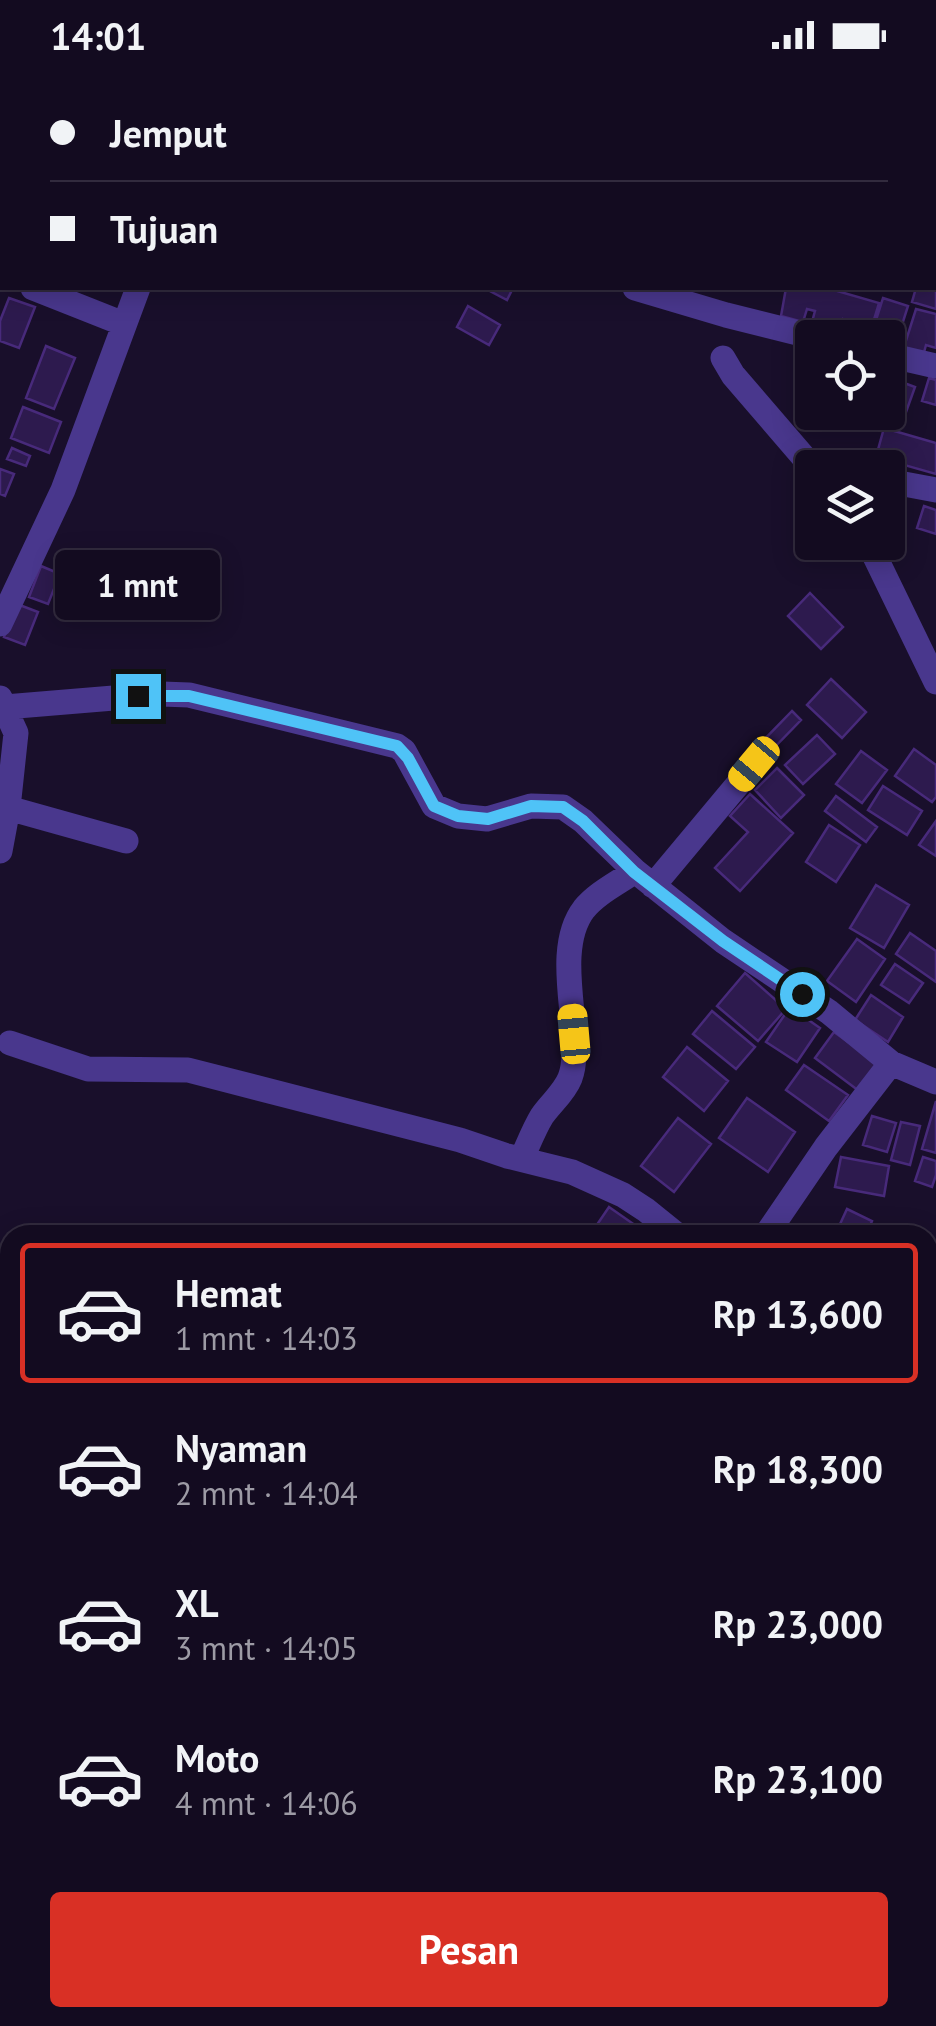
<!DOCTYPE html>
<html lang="id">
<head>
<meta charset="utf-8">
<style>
  :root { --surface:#130b20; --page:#20192d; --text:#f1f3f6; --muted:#9d9ba5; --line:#322b3e; --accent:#d93025 }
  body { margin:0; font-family:"PT Sans",sans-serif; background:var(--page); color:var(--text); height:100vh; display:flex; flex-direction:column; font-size:38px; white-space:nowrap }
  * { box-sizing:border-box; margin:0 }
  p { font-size:32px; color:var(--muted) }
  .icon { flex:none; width:55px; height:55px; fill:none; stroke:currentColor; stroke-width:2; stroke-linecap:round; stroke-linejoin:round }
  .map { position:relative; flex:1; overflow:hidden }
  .details { position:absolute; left:0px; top:1155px; width:938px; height:802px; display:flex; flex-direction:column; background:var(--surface); border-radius:30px 30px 0 0; box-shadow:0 5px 25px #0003,0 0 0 2px var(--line) }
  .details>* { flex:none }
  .hud { position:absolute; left:0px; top:0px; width:938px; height:220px; box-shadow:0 5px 25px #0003,0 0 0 2px var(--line); display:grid; align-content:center; height:220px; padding:0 50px; background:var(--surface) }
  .buttons { position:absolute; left:795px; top:250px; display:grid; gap:20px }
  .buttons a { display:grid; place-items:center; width:110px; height:110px; border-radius:10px; background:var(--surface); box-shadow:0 5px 25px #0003,0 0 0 2px var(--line); font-size:50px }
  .end { position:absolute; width:45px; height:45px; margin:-22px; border:12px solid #4fc3f7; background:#111; box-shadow:0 0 0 5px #111 }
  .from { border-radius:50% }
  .bubble { position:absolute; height:70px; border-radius:10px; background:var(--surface); box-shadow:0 5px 25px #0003,0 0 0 2px var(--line); font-size:32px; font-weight:800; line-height:70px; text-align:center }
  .car { position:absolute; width:30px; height:60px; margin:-30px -15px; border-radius:12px; box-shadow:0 0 8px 2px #0007; background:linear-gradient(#f5c518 24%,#345 0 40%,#f5c518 0 76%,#345 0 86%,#f5c518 0) }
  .hud b { display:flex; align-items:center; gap:35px; height:95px; font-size:38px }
  .hud b+b { border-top:2px solid var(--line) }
  .hud i { width:25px; height:25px; background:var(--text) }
  ul { padding:18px 0 0; list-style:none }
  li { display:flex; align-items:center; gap:30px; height:140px; margin:0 20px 15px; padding:0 30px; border:5px solid transparent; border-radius:10px }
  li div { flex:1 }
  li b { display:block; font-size:38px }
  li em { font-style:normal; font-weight:800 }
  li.on { border-color:var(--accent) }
  li>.icon { width:90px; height:90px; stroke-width:1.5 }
  .primary-button { display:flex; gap:20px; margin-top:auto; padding:20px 50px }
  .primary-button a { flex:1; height:115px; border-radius:10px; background:var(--accent); color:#fff; font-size:40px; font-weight:800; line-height:115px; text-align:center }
  .status { display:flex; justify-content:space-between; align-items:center; height:70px; padding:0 50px; background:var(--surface); direction:ltr }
  .status svg { height:28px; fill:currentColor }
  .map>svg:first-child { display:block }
  .building { fill:#2d1a4e; stroke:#482a7b; stroke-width:2.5 }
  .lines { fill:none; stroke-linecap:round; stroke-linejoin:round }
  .street { stroke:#49378d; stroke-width:25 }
  .route { stroke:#4fc3f7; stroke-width:12 }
</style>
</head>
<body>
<div class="status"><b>14:01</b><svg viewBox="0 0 49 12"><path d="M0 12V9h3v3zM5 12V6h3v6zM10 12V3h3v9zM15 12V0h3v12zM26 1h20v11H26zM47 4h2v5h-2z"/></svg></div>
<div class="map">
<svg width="936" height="1956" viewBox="0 0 936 1956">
  <rect width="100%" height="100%" fill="#190f2b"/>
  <path class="building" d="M935,192H936V239L912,232L916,218H935Z
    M484,218H513L507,230Z
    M786,218H827L879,233L869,266L853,261L856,253L843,249L840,260L812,252L815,241L807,239L803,252L781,246Z
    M9,228L35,237L19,278L0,271V251Z
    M883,228L908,236L901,258L876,250Z
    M468,236L500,255L489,275L457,257Z
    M916,239L936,244V278L926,275L923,286L903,280Z
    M46,276L75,288L54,339L26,328Z
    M888,307L915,317L905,345L888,339Z
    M929,308L936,310V335L922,331Z
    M23,337L61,352L49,383L11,368Z
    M884,358L936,373V404L876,387Z
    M12,378L30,386L26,396L7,389Z
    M0,399L14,404L5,426L0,424Z
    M924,436L936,440V464L917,458Z
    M41,496L60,504L48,534L29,527Z
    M810,523L843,557L821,579L788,546Z
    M17,534L38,542L25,575L4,567Z
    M831,609L866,642L842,668L807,635Z
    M792,641L801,650L768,684L759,675Z
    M817,665L835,684L803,714L785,695Z
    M914,679L936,695V727L932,732L895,706Z
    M861,681L887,700L862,733L836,714Z
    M777,698L804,725L781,748L755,720Z
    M883,716L922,741L907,765L868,740Z
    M750,724L793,763L740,821L715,798L748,762L730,746Z
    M836,726L877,757L866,772L825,741Z
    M936,751V786L919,775Z
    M829,755L860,775L836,812L806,792Z
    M876,815L909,835L884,878L850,858Z
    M910,863L936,881V912L896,884Z
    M857,869L885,889L856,932L827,911Z
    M895,894L923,913L909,933L881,915Z
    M745,903L786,939L758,971L717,936Z
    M871,925L903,947L888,972L855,950Z
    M790,937L820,958L797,992L766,972Z
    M712,941L755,977L736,999L693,964Z
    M834,962L879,994L859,1021L815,988Z
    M687,977L728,1011L704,1041L663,1007Z
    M804,995L848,1025L829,1051L786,1020Z
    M747,1028L795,1062L768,1102L719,1068Z
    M936,1031V1083L922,1079Z
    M872,1046L896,1053L887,1082L863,1075Z
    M678,1048L711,1074L674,1122L641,1096Z
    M901,1052L920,1056L910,1095L891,1090Z
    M841,1087L889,1096L884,1126L835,1117Z
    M923,1087L936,1091V1105L932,1117L915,1111Z
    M609,1137L642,1160L639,1165H590Z
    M847,1139L872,1151L866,1165H835Z
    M928,1905L936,1910V1948L928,1944Z
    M773,1948H818L812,1956H767Z"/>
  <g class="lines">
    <path class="street" d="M9,0L16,2
      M385,0L393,2
      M754,0L763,2
      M176,2L177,0
      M723,2L724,0
      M935,50L936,51
      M935,174H936
      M0,204L2,205
      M33,218L124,254
      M635,218L726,245L818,268
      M888,285L936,296
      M723,288L733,305L813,398
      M888,411L936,420
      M868,472L936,612
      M0,554L63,420L138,218
      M0,628L16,663L8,738L0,781
      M5,637L162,624L189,625L397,676L404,681L434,736L458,746L487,749L531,736L563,737L583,751L635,801L723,871L829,942L891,993L936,1012
      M8,738L126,771
      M653,816L754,695
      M10,973L88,999L188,1000L460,1070L507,1086L572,1102L623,1125L646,1140L677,1165
      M522,1088C528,1075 534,1059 542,1046C551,1033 564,1023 570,1008C576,992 574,970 573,953C570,918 561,869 584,839C597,823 618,813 635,801
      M766,1165L826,1077L891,993
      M928,1348L936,1356
      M928,1467L936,1475
      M928,1652L936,1643
      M730,1948L738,1956
      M237,1956L240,1948
      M499,1956L503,1948
      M538,1956L543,1948
      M886,1956L887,1954"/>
  </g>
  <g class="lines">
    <path class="route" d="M138,626H189L397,676L408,688L434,736L458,746L488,749L531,736L563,737L583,751L634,802L723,871L802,924"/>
  </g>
</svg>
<div class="buttons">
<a><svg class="icon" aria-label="locate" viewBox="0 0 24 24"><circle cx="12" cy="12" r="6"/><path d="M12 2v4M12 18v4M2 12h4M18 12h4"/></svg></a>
<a><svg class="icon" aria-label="layers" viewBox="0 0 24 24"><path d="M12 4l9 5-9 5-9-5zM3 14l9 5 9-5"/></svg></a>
</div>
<i class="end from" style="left:802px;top:924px"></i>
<i class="end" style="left:138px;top:626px"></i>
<div class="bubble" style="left:55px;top:480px;width:165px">1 mnt</div>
<i class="car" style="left:754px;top:694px;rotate:220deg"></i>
<i class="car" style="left:574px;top:964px;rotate:355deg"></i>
<div class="hud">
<b><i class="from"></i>Jemput</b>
<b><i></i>Tujuan</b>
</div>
<section class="details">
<ul>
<li class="on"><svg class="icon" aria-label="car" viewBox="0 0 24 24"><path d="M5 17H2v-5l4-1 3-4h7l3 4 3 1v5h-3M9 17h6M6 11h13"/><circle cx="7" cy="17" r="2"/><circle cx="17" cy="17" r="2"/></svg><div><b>Hemat</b><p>1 mnt · 14:03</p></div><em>Rp 13,600</em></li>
<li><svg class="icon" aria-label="car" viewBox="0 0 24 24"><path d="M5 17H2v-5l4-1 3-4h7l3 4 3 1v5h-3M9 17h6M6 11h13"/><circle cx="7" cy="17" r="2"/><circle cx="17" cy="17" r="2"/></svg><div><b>Nyaman</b><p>2 mnt · 14:04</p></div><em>Rp 18,300</em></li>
<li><svg class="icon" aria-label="car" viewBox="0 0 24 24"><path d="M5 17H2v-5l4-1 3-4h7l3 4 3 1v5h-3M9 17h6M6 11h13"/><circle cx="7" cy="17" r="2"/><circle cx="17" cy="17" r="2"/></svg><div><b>XL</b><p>3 mnt · 14:05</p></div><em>Rp 23,000</em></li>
<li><svg class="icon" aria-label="car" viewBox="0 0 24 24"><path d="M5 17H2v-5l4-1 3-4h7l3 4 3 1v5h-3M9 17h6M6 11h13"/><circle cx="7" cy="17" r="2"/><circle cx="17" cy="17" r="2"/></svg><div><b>Moto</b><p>4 mnt · 14:06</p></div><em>Rp 23,100</em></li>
</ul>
<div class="primary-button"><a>Pesan</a></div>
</section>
</div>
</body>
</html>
